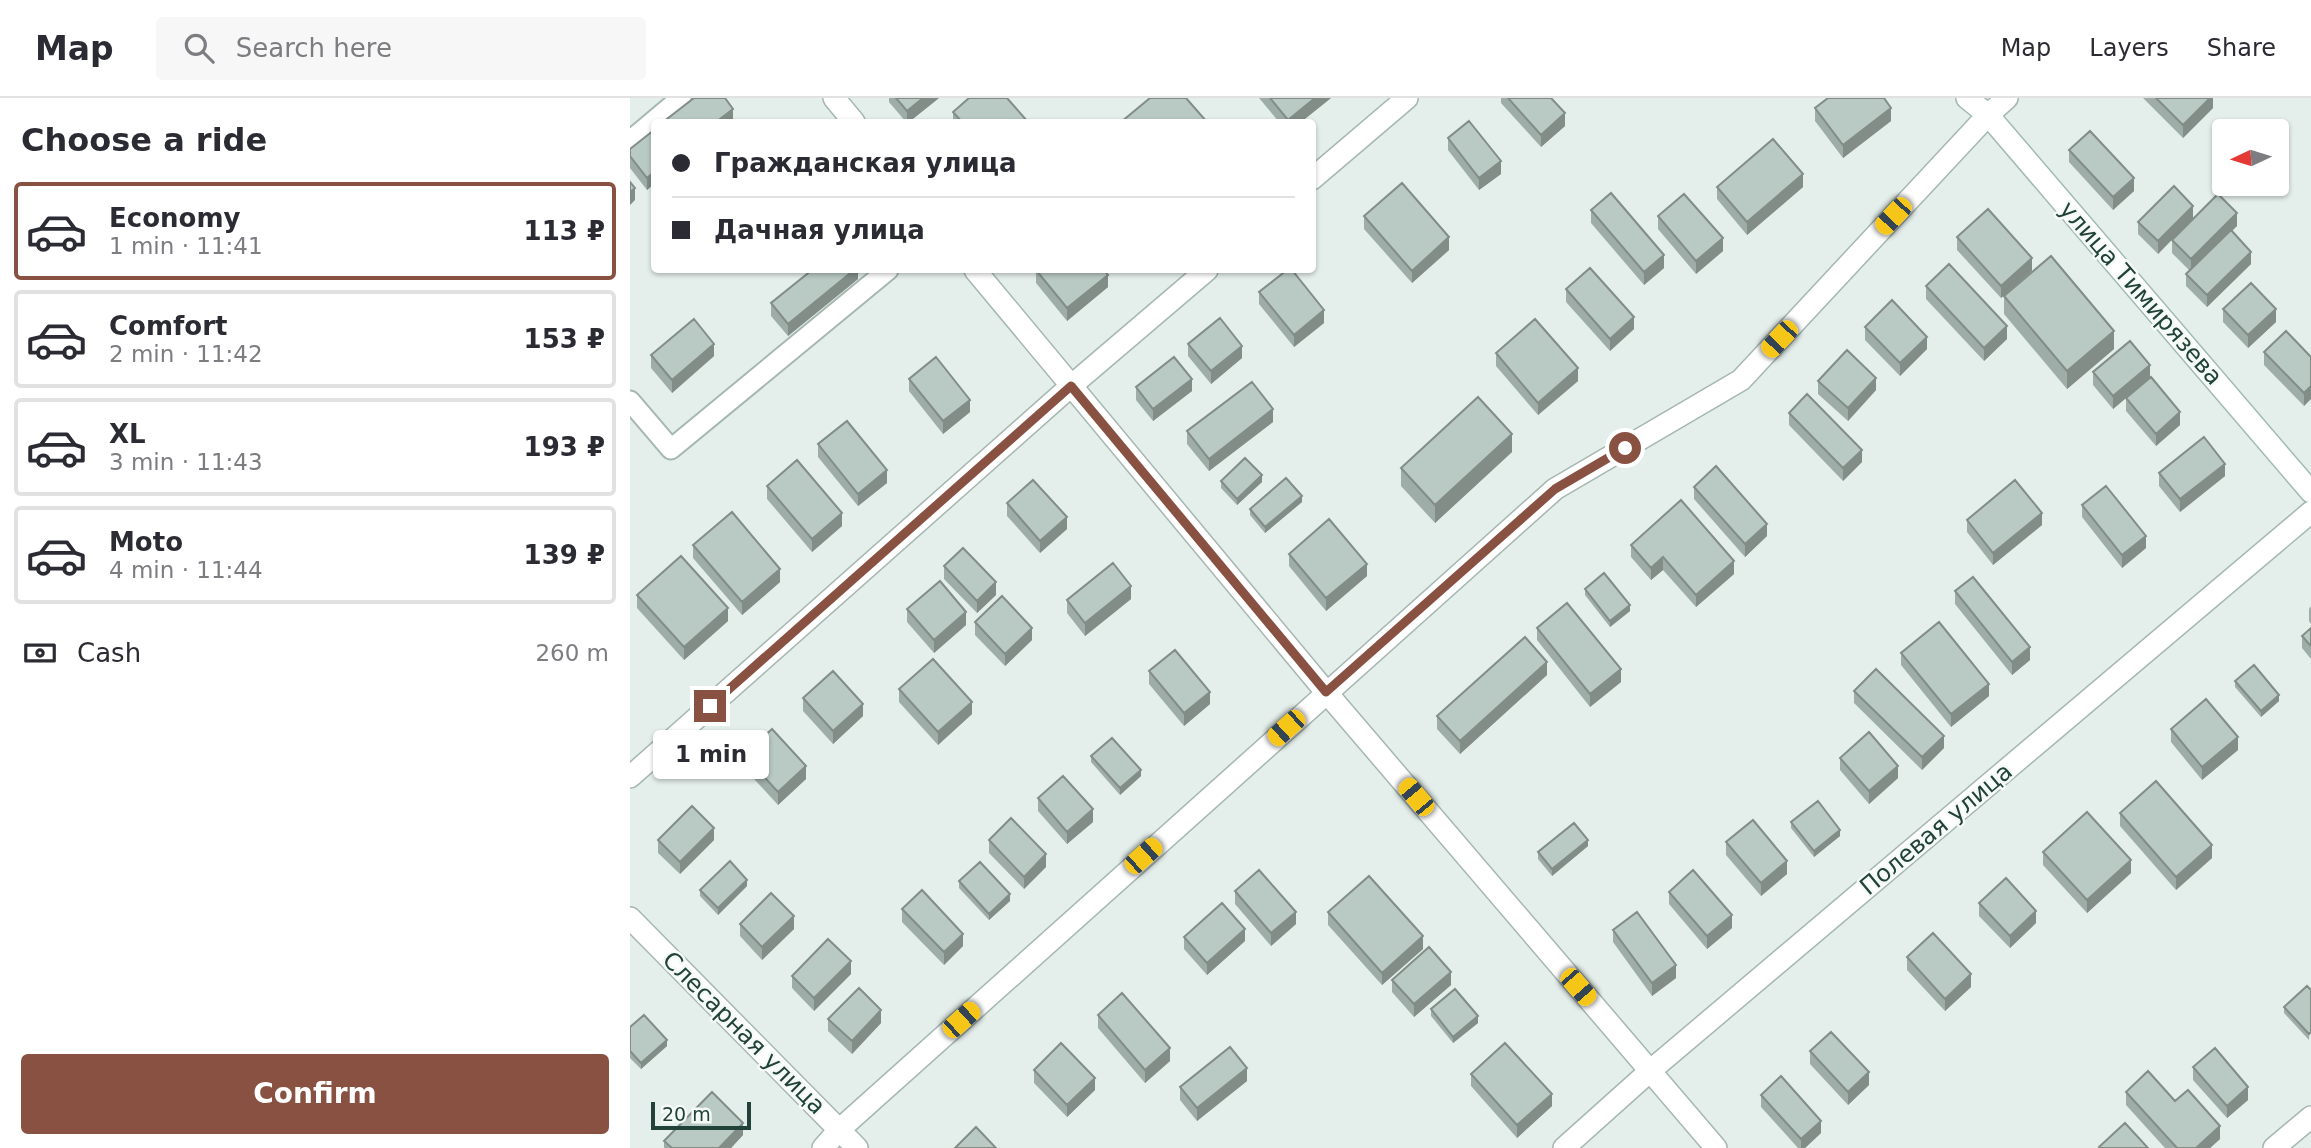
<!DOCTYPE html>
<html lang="en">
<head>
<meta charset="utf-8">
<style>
  :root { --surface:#fff; --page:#f7f7f7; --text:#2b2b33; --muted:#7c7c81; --line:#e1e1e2; --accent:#895142 }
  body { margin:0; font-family:"DejaVu Sans",sans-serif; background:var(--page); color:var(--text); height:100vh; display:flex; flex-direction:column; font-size:26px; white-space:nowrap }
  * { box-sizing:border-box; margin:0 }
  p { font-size:23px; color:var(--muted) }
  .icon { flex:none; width:38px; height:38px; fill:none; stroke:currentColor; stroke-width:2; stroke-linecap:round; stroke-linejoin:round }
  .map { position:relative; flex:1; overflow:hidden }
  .details { display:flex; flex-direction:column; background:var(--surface); width:630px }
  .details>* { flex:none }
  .hud { position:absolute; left:21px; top:21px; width:665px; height:154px; border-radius:7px; box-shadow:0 2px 5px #0004; display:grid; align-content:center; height:154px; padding:0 21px; background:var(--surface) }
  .needle { width:46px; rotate:266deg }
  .tools { position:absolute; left:1582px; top:21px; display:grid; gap:14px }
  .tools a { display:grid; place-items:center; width:77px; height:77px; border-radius:7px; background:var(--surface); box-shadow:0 2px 5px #0004; font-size:35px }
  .scale { position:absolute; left:21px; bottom:18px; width:100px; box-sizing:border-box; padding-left:7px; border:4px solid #214239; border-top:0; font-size:19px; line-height:24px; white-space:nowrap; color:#214239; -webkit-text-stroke:5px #f5faf7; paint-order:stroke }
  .end { position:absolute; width:32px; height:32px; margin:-16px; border:9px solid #895142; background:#fff; box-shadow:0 0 0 4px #fff }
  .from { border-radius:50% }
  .bubble { position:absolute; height:49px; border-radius:7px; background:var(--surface); box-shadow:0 2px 5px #0004; font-size:23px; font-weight:800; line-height:49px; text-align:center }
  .car { position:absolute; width:21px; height:42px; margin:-21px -10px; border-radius:9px; box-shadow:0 0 5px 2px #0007; background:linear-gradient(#f5c518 24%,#345 0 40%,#f5c518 0 76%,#345 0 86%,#f5c518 0) }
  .hud b { display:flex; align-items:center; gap:24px; height:66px; font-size:26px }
  .hud b+b { border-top:2px solid var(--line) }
  .hud i { width:18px; height:18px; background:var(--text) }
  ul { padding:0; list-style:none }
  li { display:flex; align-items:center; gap:21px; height:98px; margin:0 14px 10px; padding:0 7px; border:4px solid var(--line); border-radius:7px }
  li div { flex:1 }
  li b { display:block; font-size:26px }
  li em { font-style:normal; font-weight:800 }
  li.active { border-color:var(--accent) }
  li>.icon { width:63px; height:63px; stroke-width:1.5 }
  h2 { padding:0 21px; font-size:32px; line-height:84px }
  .pay { display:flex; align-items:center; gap:18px; height:77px; padding:0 21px; font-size:26px }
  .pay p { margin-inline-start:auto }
  .action { display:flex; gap:14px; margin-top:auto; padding:14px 21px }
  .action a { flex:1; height:80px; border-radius:7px; background:var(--accent); color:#fff; font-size:28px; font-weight:800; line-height:80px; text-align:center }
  header { display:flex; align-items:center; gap:42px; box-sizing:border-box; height:98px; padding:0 35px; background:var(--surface); border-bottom:2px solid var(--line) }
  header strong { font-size:33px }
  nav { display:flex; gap:38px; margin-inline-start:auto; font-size:24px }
  .search { width:490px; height:63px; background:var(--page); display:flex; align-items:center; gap:18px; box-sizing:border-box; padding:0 24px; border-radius:7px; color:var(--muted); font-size:26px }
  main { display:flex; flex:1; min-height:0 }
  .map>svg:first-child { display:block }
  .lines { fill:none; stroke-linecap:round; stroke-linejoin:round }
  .service-casing { stroke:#a6b7b1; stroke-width:23 }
  .minor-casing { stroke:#a6b7b1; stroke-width:24 }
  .secondary-casing { stroke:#a1bbb2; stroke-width:24 }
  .service { stroke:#fff; stroke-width:19 }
  .minor { stroke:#fff; stroke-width:21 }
  .secondary { stroke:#fff; stroke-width:21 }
  .wall { fill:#9fada8 }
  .shaded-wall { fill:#828d88 }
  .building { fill:#b9c9c3; stroke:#828d88; stroke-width:2 }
  .route { stroke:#895142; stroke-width:9 }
  .labels { text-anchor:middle; stroke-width:5; stroke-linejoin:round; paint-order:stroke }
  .street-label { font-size:24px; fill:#214239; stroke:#f5faf7 }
</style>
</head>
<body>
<header>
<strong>Map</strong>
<div class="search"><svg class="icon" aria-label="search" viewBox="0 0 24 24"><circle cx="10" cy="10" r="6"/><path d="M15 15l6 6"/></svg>Search here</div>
<nav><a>Map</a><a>Layers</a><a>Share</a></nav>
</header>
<main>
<section class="details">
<h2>Choose a ride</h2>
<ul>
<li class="active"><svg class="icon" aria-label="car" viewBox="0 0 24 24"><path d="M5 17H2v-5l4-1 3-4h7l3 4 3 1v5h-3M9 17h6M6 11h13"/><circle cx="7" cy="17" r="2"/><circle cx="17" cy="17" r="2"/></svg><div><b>Economy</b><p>1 min · 11:41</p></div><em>113 ₽</em></li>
<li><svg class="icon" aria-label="car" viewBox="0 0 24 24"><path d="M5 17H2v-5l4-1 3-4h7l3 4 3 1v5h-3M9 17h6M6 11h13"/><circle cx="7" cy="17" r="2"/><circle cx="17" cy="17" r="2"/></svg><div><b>Comfort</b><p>2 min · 11:42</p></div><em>153 ₽</em></li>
<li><svg class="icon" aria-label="car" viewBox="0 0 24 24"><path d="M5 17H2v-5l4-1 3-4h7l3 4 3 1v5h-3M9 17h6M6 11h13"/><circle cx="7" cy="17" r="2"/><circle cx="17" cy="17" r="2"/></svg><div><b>XL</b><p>3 min · 11:43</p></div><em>193 ₽</em></li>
<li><svg class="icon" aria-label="car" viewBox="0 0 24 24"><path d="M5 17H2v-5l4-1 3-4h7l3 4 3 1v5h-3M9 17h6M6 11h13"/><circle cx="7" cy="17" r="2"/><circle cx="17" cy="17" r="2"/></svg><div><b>Moto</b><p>4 min · 11:44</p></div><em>139 ₽</em></li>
</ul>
<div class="pay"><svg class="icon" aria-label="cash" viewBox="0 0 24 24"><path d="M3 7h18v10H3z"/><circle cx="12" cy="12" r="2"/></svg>Cash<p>260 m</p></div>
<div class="action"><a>Confirm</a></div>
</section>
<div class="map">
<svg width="1681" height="1050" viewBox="0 0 1681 1050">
  <rect width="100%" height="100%" fill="#e4eeea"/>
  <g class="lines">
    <g class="service-casing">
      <path id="service" d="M0,43L51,0
        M0,303L41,351L258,172"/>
    </g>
    <g class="minor-casing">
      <path id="minor" d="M204,0L224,24
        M682,81L777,0
        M345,172L696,594L1086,1050
        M0,679L441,288L577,172
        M0,820L227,1050
        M193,1050L209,1032L925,391L1111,282L1358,17L1377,0
        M934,1050L1020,973L1681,414
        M1644,1050L1681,1019"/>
    </g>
    <g class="secondary-casing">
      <path id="secondary" d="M1337,0L1358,17L1681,394"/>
    </g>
    <use href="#service" class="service"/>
    <use href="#minor" class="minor"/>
    <use href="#secondary" class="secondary"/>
  </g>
  <path class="wall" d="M259,0H309L279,24H276L259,4Z
    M629,0H701L671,24H649Z
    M871,0H921L935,28L911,49L871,5Z
    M1513,0H1583V10L1553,40Z
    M1185,10L1261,23L1213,60L1185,23Z
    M323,14L398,24H323Z
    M24,32V86L17,92L0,70V51Z
    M818,40L871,76L849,92L818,52Z
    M1439,52L1504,93L1483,112L1439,64Z
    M1087,89H1173L1117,137L1087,101Z
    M961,112L1034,170L1014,187L961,125Z
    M734,118L819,152L782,185L734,131Z
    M1028,118L1093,153L1066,176L1028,131Z
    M1563,120L1528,156L1508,136V124Z
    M1607,128L1601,133L1621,166L1577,209L1556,188V176L1560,173L1542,155V142Z
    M1327,139L1402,173L1371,200L1327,152Z
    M228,172V181L158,238L141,218V205Z
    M406,172L478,189L437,223L406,185Z
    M1296,188L1377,241L1354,263L1296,201Z
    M936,191L1004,231L980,253L936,204Z
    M629,194L694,225L664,249L629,206Z
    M1374,198L1484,251L1437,291L1374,216Z
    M1593,211L1646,224L1618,250L1593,224Z
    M1235,229L1297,251L1270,278L1235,242Z
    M558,246L612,260L581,286L558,258Z
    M1634,254L1681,259L1674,308L1634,267Z
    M866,255L948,283L908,317L866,268Z
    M21,257L84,258L42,295L21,270Z
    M1463,274L1520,280L1550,327L1526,348L1496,313V300L1516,283L1483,311L1463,287Z
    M279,281L340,314L313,336L279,293Z
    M1188,283L1246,292L1218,323L1188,296Z
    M506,289L562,293L523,323L506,302Z
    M1159,315L1232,364L1213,383L1159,327Z
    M643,324L579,373L557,346V333Z
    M188,346L257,385L228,408L188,359Z
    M882,354L805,425L771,388V370Z
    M1529,375L1595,378L1550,414L1529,388Z
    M591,383L632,384L607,407L591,390Z
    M137,388L212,428L182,454L137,401Z
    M1064,389L1137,438L1115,459L1064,401Z
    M672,404L635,435L620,417V411Z
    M377,405L437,431L410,455L377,418Z
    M1452,407L1516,450L1492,470L1452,419Z
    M1337,422L1412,427L1363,467L1337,434Z
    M63,447L150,484L112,517L63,460Z
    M1001,447L1104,476L1066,509L1033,472L1021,482L1001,459Z
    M659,456L737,478L696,513L659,468Z
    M314,468L366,497L347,515L314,481Z
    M955,491L1000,513L980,529L955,497Z
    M1325,493L1400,562L1382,577L1325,506Z
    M7,497L98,523L54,562L7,510Z
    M501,501L455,538L437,515V502Z
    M1681,508V526L1679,523V511Z
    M277,511L336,527L304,555L277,524Z
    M345,524L402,542L375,568L345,537Z
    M907,530L991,584L960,609L907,542Z
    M1681,530V561L1672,550V538Z
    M1271,555L1359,598L1321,629L1271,567Z
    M519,573L580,606L554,628L519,586Z
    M917,577L830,656L807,631V618Z
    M1605,583L1649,603L1631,619L1605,589Z
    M269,591L342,616L308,647L269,604Z
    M1224,593L1314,650L1292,672L1224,605Z
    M173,600L233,618L203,646L173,613Z
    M1541,631L1608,652L1572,682L1541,644Z
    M114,657L176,681L148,707L114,670Z
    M461,658L511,678L490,697L461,664Z
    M1210,660L1268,680L1239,706L1210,672Z
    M408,700L463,724L437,746L408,713Z
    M1490,715L1582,760L1546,792L1490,728Z
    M1161,724L1210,738L1184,759L1161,730Z
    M28,742H84L50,776L28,755Z
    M359,742L416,769L394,791L359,755Z
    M1096,744L1157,776L1131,798L1096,757Z
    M958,748L922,778L908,761V754Z
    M1413,754L1501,775L1457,815L1413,767Z
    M329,783L380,803L359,822L329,790Z
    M117,788L88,817L70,798V792Z
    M605,793L666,826L641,848L605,806Z
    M1039,794L1102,830L1077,851L1039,806Z
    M1349,805L1406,825L1380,850L1349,818Z
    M272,811L333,848L314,867L272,824Z
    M698,814L793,851L752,887L698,827Z
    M110,826L164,831L132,862L110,838Z
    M983,832L1046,880L1022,898L983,844Z
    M554,839L615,843L577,877L554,851Z
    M1277,859L1341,889L1315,913L1277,872Z
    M221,876L184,913L162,890V878Z
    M762,882L821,887L784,919L762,894Z
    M1681,892L1679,942L1654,915V909Z
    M801,911L848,925L823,945L801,918Z
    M468,917L540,963L515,985L468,930Z
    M198,921L251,925L222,956L198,933Z
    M0,929L37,948L11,971L0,960Z
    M1180,953L1239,987L1218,1007L1180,966Z
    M1563,969L1618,1002L1597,1020L1563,982Z
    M404,972L465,992L437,1019L404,985Z
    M841,976L922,1008L887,1040L841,988Z
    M617,983L567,1023L550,1002V989Z
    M1496,994L1590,1041L1580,1050H1535L1496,1007Z
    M1131,997L1191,1035L1175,1050H1168L1131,1009Z
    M113,1037L101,1050H34V1043Z"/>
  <path class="shaded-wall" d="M293,0H309L279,24H277V13Z
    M685,0H701L671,24H658V22Z
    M1580,0H1583V10L1553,40V27Z
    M1261,10V23L1213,60V47Z
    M103,11V24H86Z
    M935,15V28L911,49V37Z
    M871,63V76L849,92V80Z
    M24,74V86L17,92V80Z
    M1173,76V89L1117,137V124Z
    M1504,80V93L1483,112V99Z
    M5,90V102L0,107V94Z
    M1563,108V120L1528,156V143Z
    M1607,115V128L1561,174V161Z
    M819,139V152L782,185V173Z
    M1093,140V153L1066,176V163Z
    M1621,154V166L1577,209V197Z
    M1034,157V170L1014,187V174Z
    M1402,160V173L1371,200V188Z
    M224,172H228V181L158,238V226Z
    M478,177V189L437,223V210Z
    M1646,211V224L1618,250V237Z
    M694,212V225L664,249V237Z
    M1004,219V231L980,253V241Z
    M1377,228V241L1354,263V250Z
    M1484,233V251L1437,291V273Z
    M1297,239V251L1270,278V265Z
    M84,246V258L42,295V282Z
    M612,248V260L581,286V273Z
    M1520,267V280L1483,311V298Z
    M948,270V283L908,317V305Z
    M1246,280V292L1218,323V310Z
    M562,281V293L523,323V311Z
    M1681,288V301L1674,308V295Z
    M340,302V314L313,336V323Z
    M643,311V324L579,373V361Z
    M1550,314V327L1526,348V336Z
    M882,336V354L805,425V407Z
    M1232,352V364L1213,383V370Z
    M1595,366V378L1550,414V401Z
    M257,372V385L228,408V396Z
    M632,377V384L607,407V401Z
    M672,398V404L635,435V429Z
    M212,415V428L182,454V441Z
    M1412,415V427L1363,467V455Z
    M437,419V431L410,455V443Z
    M1137,426V438L1115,459V446Z
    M1516,438V450L1492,470V457Z
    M1033,459V472L1021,482V470Z
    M1104,463V476L1066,509V497Z
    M737,466V478L696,513V500Z
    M150,471V484L112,517V504Z
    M366,484V497L347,515V503Z
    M501,488V501L455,538V525Z
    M1000,507V513L980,529V523Z
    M98,510V523L54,562V549Z
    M336,514V527L304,555V542Z
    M402,530V542L375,568V556Z
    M1400,549V562L1382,577V564Z
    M917,564V577L830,656V643Z
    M991,571V584L960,609V596Z
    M1359,586V598L1321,629V616Z
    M580,594V606L554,628V615Z
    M1649,597V603L1631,619V613Z
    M342,604V616L308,647V634Z
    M233,606V618L203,646V633Z
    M1314,638V650L1292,672V659Z
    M1608,639V652L1572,682V669Z
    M176,668V681L148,707V694Z
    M1268,668V680L1239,706V693Z
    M511,672V678L490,697V690Z
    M463,711V724L437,746V734Z
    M84,730V742L50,776V764Z
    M1210,732V738L1184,759V753Z
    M958,742V748L922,778V771Z
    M1582,747V760L1546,792V779Z
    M416,756V769L394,791V779Z
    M1501,762V775L1457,815V802Z
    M1157,763V776L1131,798V785Z
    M117,782V788L88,817V810Z
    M380,796V803L359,822V816Z
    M1406,813V825L1380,850V838Z
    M666,814V826L641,848V835Z
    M1102,817V830L1077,851V838Z
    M164,818V831L132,862V849Z
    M615,831V843L577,877V865Z
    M333,836V848L314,867V854Z
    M793,838V851L752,887V875Z
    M221,863V876L184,913V900Z
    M1046,867V880L1022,898V885Z
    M821,874V887L784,919V906Z
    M1341,876V889L1315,913V901Z
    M251,912V925L222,956V943Z
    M848,918V925L823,945V939Z
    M37,942V948L11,971V965Z
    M540,950V963L515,985V972Z
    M617,970V983L567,1023V1010Z
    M1239,974V987L1218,1007V994Z
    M465,980V992L437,1019V1007Z
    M1618,989V1002L1597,1020V1008Z
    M922,996V1008L887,1040V1027Z
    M1191,1023V1035L1175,1050H1171V1041Z
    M113,1025V1037L101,1050H89Z
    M1590,1028V1041L1580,1050H1566Z"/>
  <path class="building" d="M64,0H95L103,11L86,24H33Z
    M266,0H293L277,13Z
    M339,0H377L398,24H332L323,14Z
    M520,0H556L577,24H491Z
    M640,0H685L658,22Z
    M878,0H921L935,15L911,37Z
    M1198,0H1254L1261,10L1213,47L1185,10Z
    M1526,0H1580L1553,27Z
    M839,23L871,63L849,80L818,40Z
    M24,32V74L17,80L0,58V51Z
    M1460,33L1504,80L1483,99L1439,52Z
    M1143,41L1173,76L1117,124L1087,89Z
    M0,84L5,90L0,94Z
    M772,85L819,139L782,173L734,118Z
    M1544,88L1563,108L1528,143L1508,124Z
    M981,95L1034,157L1014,174L961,112Z
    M1054,96L1093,140L1066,163L1028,118Z
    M1588,96L1607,115L1561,161L1542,142Z
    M1358,111L1402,160L1371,188L1327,139Z
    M1601,132L1621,154L1577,197L1556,176Z
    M1421,158L1484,233L1437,273L1374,198Z
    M1319,166L1377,228L1354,250L1296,188Z
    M960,170L1004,219L980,241L936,191Z
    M182,172H224L158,226L141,205Z
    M406,172H474L478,177L437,210Z
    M657,172H662L694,212L664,237L629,194Z
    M1621,185L1646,211L1618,237L1593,211Z
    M1262,202L1297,239L1270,265L1235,229Z
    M590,220L612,248L581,273L558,246Z
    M64,221L84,246L42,282L21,257Z
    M905,221L948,270L908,305L866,255Z
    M1656,233L1681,259V288L1674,295L1634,254Z
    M1500,243L1520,267L1483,298L1463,274Z
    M1217,252L1246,280L1218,310L1188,283Z
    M306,259L340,302L313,323L279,281Z
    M544,259L562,281L523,311L506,289Z
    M1521,279L1550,314L1526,336L1496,300Z
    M622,284L643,311L579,361L557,333Z
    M1177,296L1232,352L1213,370L1159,315Z
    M848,299L882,336L805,407L771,370Z
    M217,323L257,372L228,396L188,346Z
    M1574,339L1595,366L1550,401L1529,375Z
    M615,360L632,377L607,401L591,383Z
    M167,362L212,415L182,441L137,388Z
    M1086,368L1137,426L1115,446L1064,389Z
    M656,380L672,398L635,429L620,411Z
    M403,382L437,419L410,443L377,405Z
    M1385,382L1412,415L1363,455L1337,422Z
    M1476,388L1516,438L1492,457L1452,407Z
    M1051,402L1104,463L1066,497L1033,459L1021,470L1001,447Z
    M102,414L150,471L112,504L63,447Z
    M699,421L737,466L696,500L659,456Z
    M333,450L366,484L347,503L314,468Z
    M51,458L98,510L54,549L7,497Z
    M483,465L501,488L455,525L437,502Z
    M974,475L1000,507L980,523L955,491Z
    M1343,479L1400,549L1382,564L1325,493Z
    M310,483L336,514L304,542L277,511Z
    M372,498L402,530L375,556L345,524Z
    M937,505L991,571L960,596L907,530Z
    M1309,524L1359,586L1321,616L1271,555Z
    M1681,530V548L1672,538Z
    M895,539L917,564L830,643L807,618Z
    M545,552L580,594L554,615L519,573Z
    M303,561L342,604L308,634L269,591Z
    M1624,567L1649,597L1631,613L1605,583Z
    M1246,571L1314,638L1292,659L1224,593Z
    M203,573L233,606L203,633L173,600Z
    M1576,601L1608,639L1572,669L1541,631Z
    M142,631L176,668L148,694L114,657Z
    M1239,634L1268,668L1239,693L1210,660Z
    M482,640L511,672L490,690L461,658Z
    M433,678L463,711L437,734L408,700Z
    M1526,683L1582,747L1546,779L1490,715Z
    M1188,703L1210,732L1184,753L1161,724Z
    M62,708L84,730L50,764L28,742Z
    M1457,714L1501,762L1457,802L1413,754Z
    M381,720L416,756L394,779L359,742Z
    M1123,722L1157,763L1131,785L1096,744Z
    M944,725L958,742L922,771L908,754Z
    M100,763L117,782L88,810L70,792Z
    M350,764L380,796L359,816L329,783Z
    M629,772L666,814L641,835L605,793Z
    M1063,772L1102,817L1077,838L1039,794Z
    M739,778L793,838L752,875L698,814Z
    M1376,780L1406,813L1380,838L1349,805Z
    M292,792L333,836L314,854L272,811Z
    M141,795L164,818L132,849L110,826Z
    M592,805L615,831L577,865L554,839Z
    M1007,814L1046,867L1022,885L983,832Z
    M1303,835L1341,876L1315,901L1277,859Z
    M198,841L221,863L184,900L162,878Z
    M799,849L821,874L784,906L762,882Z
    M1677,888L1681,892V934L1679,936L1654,909Z
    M229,890L251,912L222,943L198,921Z
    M825,891L848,918L823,939L801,911Z
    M492,895L540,950L515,972L468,917Z
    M14,917L37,942L11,965L0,953V929Z
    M1201,934L1239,974L1218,994L1180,953Z
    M431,945L465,980L437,1007L404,972Z
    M875,945L922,996L887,1027L841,976Z
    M600,949L617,970L567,1010L550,989Z
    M1585,950L1618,989L1597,1008L1563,969Z
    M1518,973L1545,1003L1558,992L1590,1028L1566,1050H1547L1496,994Z
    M1151,978L1191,1023L1171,1041L1131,997Z
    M82,994L113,1025L89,1050H42L34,1043Z
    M1495,1025L1518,1050H1470L1469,1049Z
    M346,1029L366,1050H325Z"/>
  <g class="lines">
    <path class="route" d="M80,608L441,288L696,594L925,391L995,350"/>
  </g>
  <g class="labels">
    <g class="street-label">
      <text transform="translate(1511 195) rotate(49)" y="8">улица Тимирязева</text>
      <text transform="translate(1306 731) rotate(-40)" y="8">Полевая улица</text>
      <text transform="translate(114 935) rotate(45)" y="8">Слесарная улица</text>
    </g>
  </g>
</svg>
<div class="tools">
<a><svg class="needle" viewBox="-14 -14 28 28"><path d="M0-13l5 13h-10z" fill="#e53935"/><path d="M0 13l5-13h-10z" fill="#7c7c81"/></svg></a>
</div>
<div class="scale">20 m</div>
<i class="end from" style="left:995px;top:350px"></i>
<i class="end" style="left:80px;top:608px"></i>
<div class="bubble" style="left:23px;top:632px;width:116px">1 min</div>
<i class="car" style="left:1263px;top:118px;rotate:223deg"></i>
<i class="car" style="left:1149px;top:241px;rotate:223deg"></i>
<i class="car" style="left:656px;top:630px;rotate:228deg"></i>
<i class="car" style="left:786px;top:699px;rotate:320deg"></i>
<i class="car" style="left:513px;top:758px;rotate:48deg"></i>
<i class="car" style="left:948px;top:889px;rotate:139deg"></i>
<i class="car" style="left:331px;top:922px;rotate:48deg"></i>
<div class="hud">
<b><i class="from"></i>Гражданская улица</b>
<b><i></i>Дачная улица</b>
</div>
</div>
</main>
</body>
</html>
